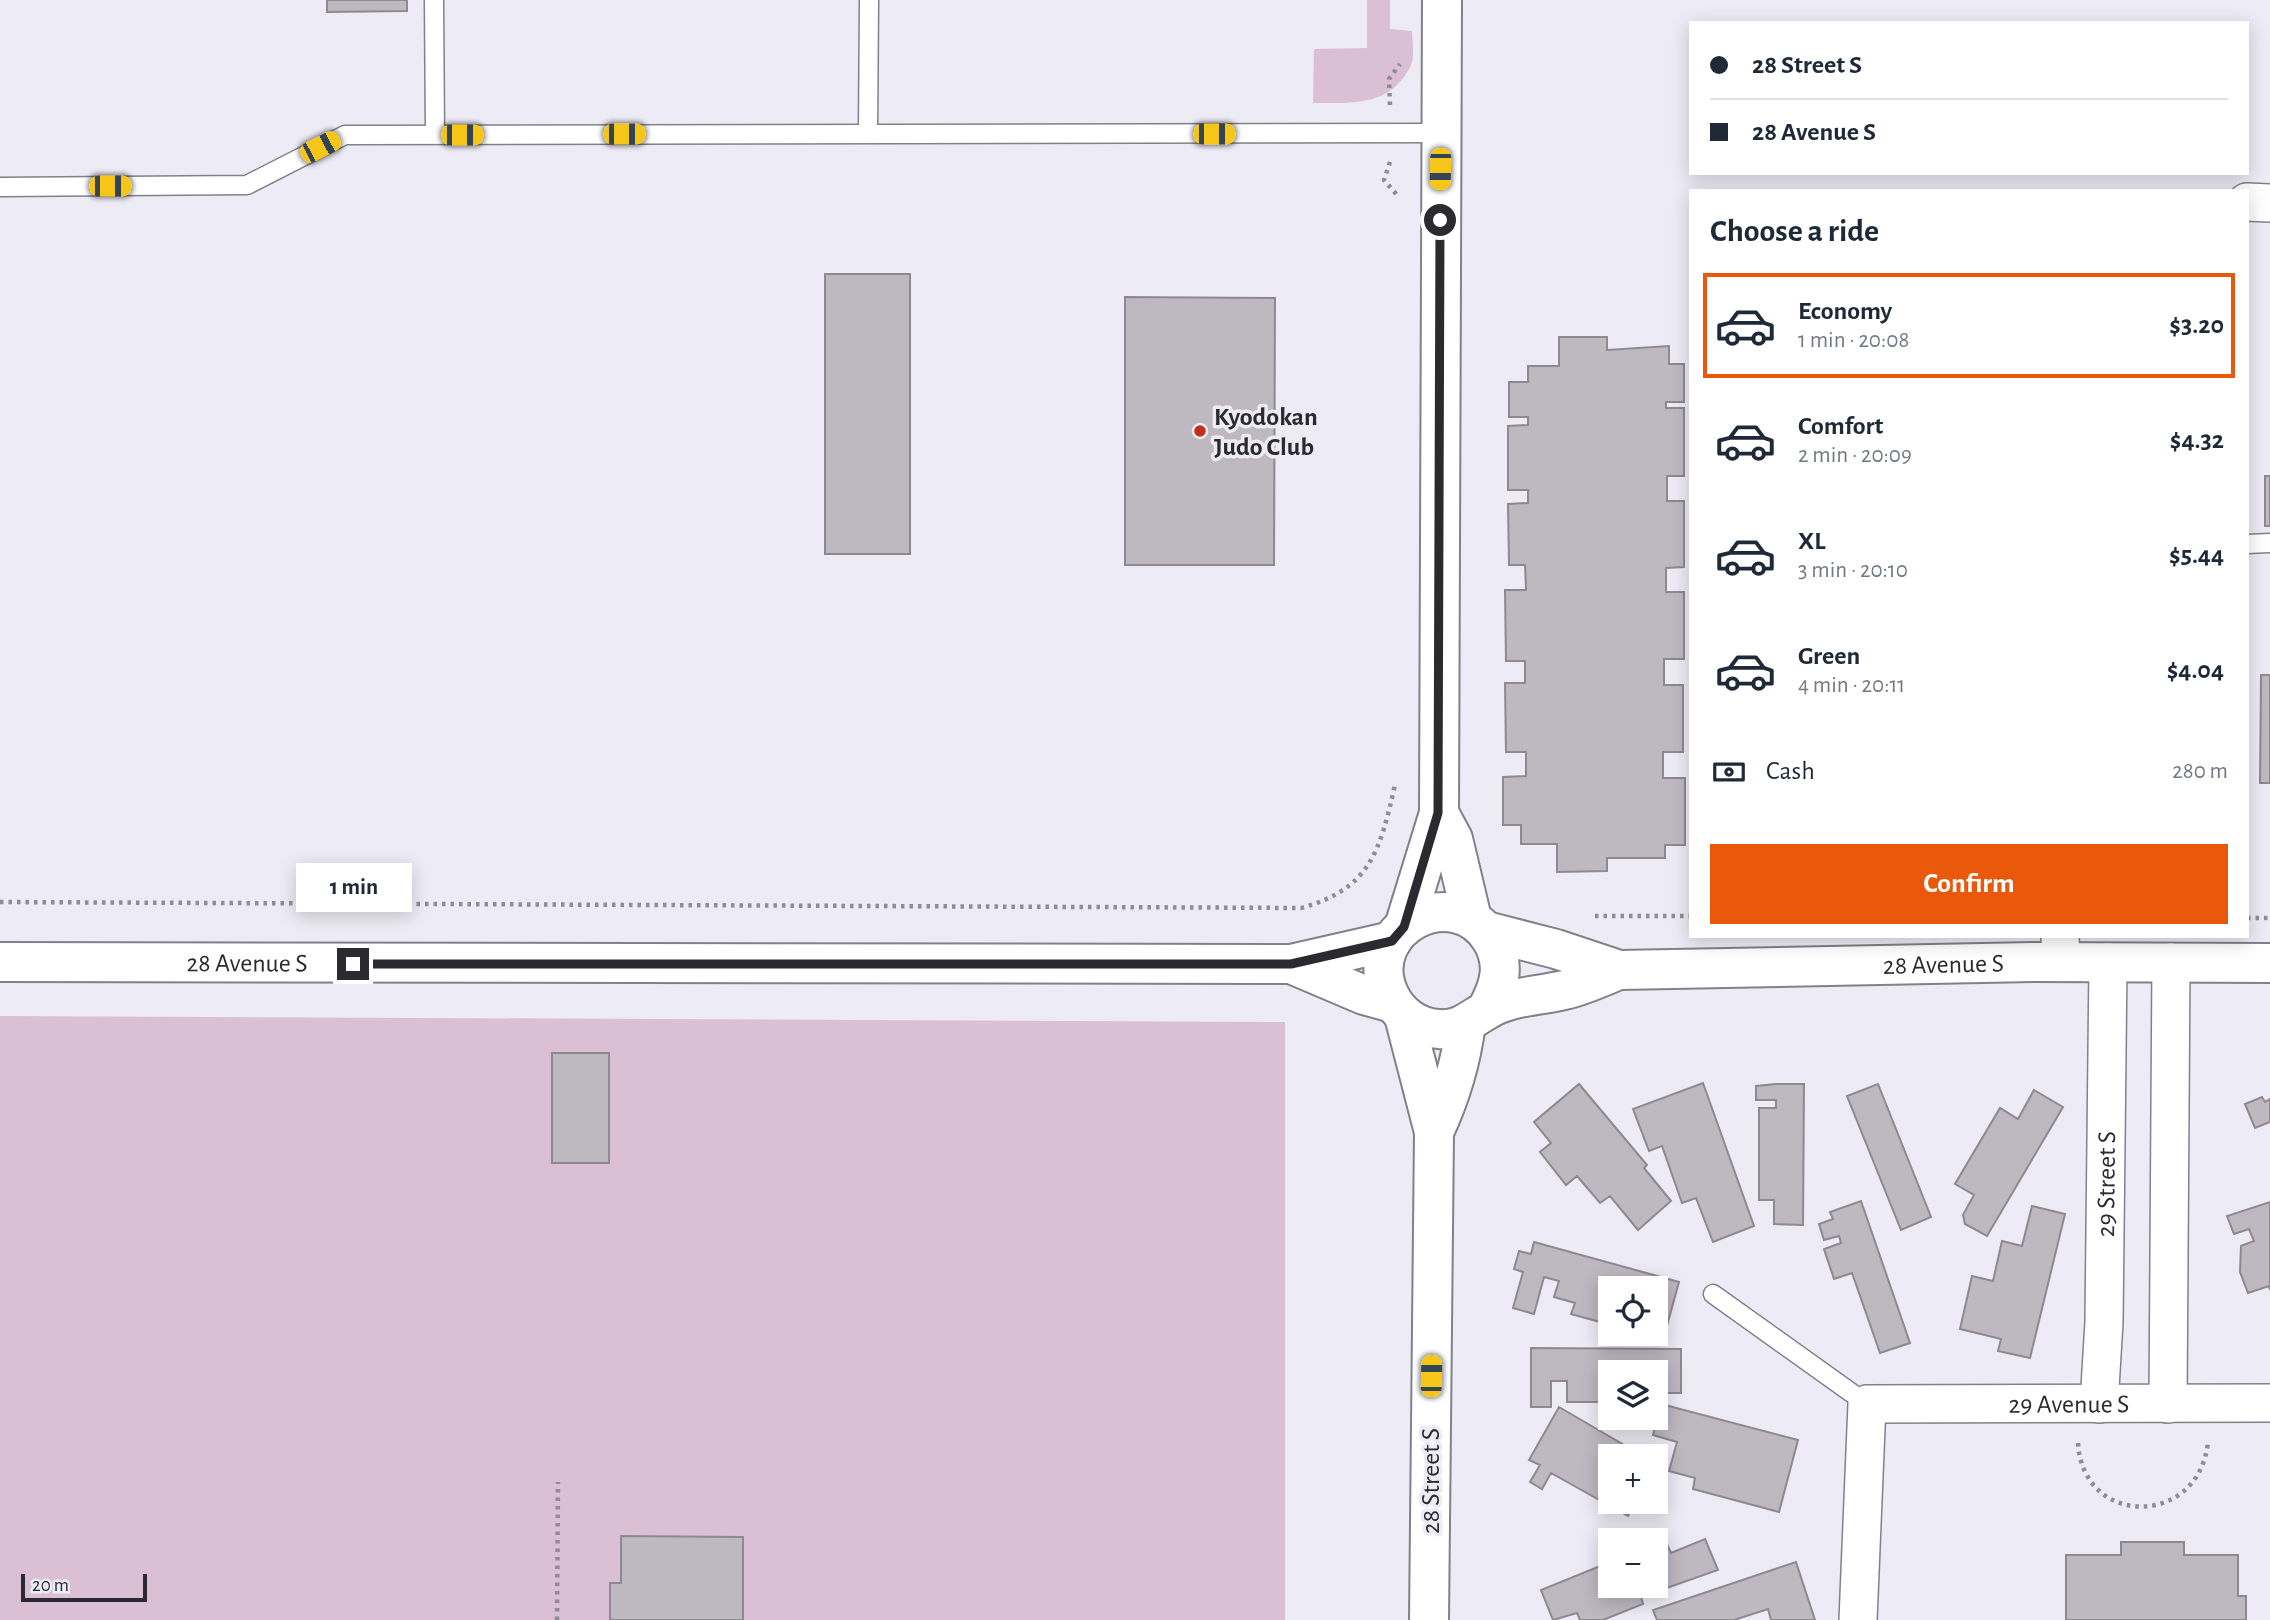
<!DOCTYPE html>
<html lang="en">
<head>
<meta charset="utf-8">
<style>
  :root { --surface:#fff; --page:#f6f6f7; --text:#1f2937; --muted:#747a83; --line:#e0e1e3; --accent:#ea580c }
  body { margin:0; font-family:"Alegreya Sans",sans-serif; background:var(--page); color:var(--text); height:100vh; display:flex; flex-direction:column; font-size:26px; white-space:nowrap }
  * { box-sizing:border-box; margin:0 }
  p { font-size:23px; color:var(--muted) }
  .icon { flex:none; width:38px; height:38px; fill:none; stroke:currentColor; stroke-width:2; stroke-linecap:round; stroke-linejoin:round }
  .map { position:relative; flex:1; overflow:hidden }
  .side { position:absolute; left:1689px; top:189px; width:560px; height:749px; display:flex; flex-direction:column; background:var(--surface); border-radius:0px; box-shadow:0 4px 18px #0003 }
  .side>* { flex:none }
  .top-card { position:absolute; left:1689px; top:21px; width:560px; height:154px; border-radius:0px; box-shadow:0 4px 18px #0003; display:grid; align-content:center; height:154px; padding:0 21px; background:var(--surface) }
  .controls { position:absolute; left:1598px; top:1276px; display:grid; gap:14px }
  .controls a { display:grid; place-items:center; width:70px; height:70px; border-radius:0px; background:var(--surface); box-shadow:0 4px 18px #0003; font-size:35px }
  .scale { position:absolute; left:21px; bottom:18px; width:126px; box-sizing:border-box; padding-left:7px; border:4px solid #2b2a2e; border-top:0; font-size:19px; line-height:24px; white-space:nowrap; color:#2b2a2e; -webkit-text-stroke:5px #edebf5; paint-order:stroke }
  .end { position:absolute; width:32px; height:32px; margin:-16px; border:9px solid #2b2a2e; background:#fff; box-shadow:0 0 0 4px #fff }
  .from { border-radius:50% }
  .bubble { position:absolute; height:49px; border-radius:0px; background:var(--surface); box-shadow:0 4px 18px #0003; font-size:23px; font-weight:700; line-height:49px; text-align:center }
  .car { position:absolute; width:21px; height:42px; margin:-21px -10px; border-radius:9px; box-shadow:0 0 5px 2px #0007; background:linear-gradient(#f5c518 24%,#345 0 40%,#f5c518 0 76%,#345 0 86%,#f5c518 0) }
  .top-card b { display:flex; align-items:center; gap:24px; height:66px; font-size:26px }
  .top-card b+b { border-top:2px solid var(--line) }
  .top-card i { width:18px; height:18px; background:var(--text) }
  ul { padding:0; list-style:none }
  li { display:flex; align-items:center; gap:21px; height:105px; margin:0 14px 10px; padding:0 7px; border:4px solid transparent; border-radius:0px }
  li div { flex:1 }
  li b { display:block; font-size:26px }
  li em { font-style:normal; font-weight:700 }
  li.on { border-color:var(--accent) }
  li>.icon { width:63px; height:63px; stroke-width:1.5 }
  h2 { padding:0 21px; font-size:32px; line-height:84px }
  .pay { display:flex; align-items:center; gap:18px; height:77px; padding:0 21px; font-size:26px }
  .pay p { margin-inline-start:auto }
  .button { display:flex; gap:14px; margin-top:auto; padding:14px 21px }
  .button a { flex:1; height:80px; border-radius:0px; background:var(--accent); color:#fff; font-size:28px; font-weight:700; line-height:80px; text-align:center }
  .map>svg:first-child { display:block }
  .green { fill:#dbbfd5 }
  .building { fill:#beb8c1; stroke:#8e8991; stroke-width:2 }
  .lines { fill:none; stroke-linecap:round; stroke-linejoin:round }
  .service-casing { stroke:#828089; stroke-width:21 }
  .minor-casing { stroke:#828089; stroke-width:40 }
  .tertiary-casing { stroke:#828089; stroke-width:42 }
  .path { stroke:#8e8c94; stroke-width:4.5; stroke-dasharray:3.5 5; stroke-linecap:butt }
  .service { stroke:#fff; stroke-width:18 }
  .minor { stroke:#fff; stroke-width:37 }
  .tertiary { stroke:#fff; stroke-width:38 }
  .route { stroke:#2b2a2e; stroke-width:9 }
  .poi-dot { fill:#bd311d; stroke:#edebf5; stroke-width:2.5 }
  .labels { text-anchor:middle; stroke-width:7; stroke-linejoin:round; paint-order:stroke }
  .poi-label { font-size:26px; font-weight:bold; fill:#2b2a2e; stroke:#edebf5; text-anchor:start }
  .street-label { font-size:26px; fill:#2b2a2e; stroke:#edebf5 }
</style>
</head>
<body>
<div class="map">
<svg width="2270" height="1620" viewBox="0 0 2270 1620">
  <rect width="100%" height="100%" fill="#edebf5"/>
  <path class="green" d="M1367,0H1390V29L1412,31C1412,40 1415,56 1411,65C1391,107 1353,103 1313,103L1314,49L1367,48Z
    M0,1016L1285,1022V1620H0Z"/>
  <path class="building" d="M327,0H407V11L327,12Z
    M825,274H910V554H825Z
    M1125,297L1275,298L1274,565H1125Z
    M1559,337H1607V350L1669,346V364H1684V402H1666V408H1684V476H1667V501H1684V567L1666,568V592H1684V659H1664V685H1683V752H1663V778H1685V845H1665V858H1607V871L1557,872V844H1521V825H1503V777L1526,776V752H1506L1505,683H1525V661H1506L1505,590H1526L1525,565H1509L1508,504L1528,503V490H1508V426L1528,425V417H1509V382H1528V366H1559Z
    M2265,476H2270V526H2265Z
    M2261,675H2270V783H2260Z
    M552,1053H609V1163H552Z
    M1703,1083L1754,1226L1713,1242L1696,1198L1682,1203L1662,1146L1649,1151L1633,1109Z
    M1579,1084L1647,1165L1644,1168L1671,1201L1638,1230L1610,1196L1600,1203L1577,1176L1566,1185L1540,1152L1551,1143L1534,1122Z
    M1776,1084H1804L1803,1225L1774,1224V1200H1759V1108H1776V1100H1756V1086Z
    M1878,1084L1931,1217L1901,1230L1847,1096Z
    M2034,1090L2063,1107L1987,1236L1965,1224L1963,1215L1974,1195L1955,1184L2000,1108L2018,1119Z
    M2262,1097L2265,1102L2270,1099V1122L2255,1128L2245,1104Z
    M1861,1201L1910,1343L1880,1353L1852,1273L1834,1279L1824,1249L1841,1243L1839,1236L1824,1240L1819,1224L1833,1219L1830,1212Z
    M2270,1202V1290L2269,1286L2248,1293L2240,1272L2241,1246L2254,1241L2249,1229L2234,1234L2227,1216Z
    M2032,1206L2065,1214L2030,1358L1998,1351L2001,1339L1960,1329L1972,1276L1993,1281L2002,1241L2022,1246Z
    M1534,1242L1679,1282L1666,1329L1656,1327V1288H1610V1297L1607,1296L1600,1322L1571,1314L1575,1303L1554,1297L1559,1281L1544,1277L1534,1314L1513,1308L1523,1272L1514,1269L1519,1251L1531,1254Z
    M1531,1348L1681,1349V1393H1656V1372H1610V1402H1567V1381H1551V1407H1531Z
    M1661,1404L1798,1440L1779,1512L1693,1489L1695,1478L1669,1471L1677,1442L1653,1435Z
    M1559,1407L1643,1456H1610V1502H1636L1628,1516L1551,1473L1542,1489L1530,1482L1540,1465L1529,1460Z
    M621,1536L743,1537V1620H610V1583H621Z
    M1705,1539L1718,1570L1641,1597L1643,1604L1603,1620H1580L1577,1613L1553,1620L1541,1590L1610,1562V1586H1656V1544L1665,1540L1671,1553Z
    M2121,1542H2184V1555H2238V1596H2246V1620H2066V1555H2121Z
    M1796,1562L1815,1620H1771L1768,1609L1734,1620H1657L1653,1610Z"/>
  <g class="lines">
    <g class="service-casing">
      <path id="service" d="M434,0L435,135
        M868,134L869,0
        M0,187L247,185L345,135L1441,133
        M2247,544L2270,543
        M1713,1294L1867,1404"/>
    </g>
    <g class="minor-casing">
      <g id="minor">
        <path d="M2247,202L2270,203"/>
        <path d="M2060,936L2061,962"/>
        <path id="s1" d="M2099,1404L2104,1322L2108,962"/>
        <path d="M2168,1404L2171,962"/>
        <path id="s2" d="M1858,1620L1867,1404L2270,1403"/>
      </g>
    </g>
    <g class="tertiary-casing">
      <g id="tertiary">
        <path d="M1439,813L1453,839L1472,919"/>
        <path d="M1404,927L1439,813L1442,0"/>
        <path d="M1486,931L1556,949L1619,970"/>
        <path id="s3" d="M0,962L1291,964L1392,941"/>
        <path d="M1291,964L1364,995L1393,1003"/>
        <path id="s4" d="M1487,1009C1500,985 1506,964 1491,939C1453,879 1360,929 1389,994C1398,1014 1417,1028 1439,1029C1459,1031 1471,1019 1487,1010C1509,996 1539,996 1564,990C1583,986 1601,977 1619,970L2033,962L2270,963"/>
        <path d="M1404,1016L1434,1132L1429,1620"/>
        <path d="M1434,1132C1451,1096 1461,1063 1466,1023"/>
      </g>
    </g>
    <path class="path" d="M1390,105L1389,79L1400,64
      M1390,162L1384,180L1398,196
      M0,902L1301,908C1371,889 1380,850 1395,785
      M1595,916H1690
      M2247,918H2270
      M2078,1443C2083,1528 2199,1528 2208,1442
      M557,1620L558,1482"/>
    <use href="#service" class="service"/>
    <use href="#minor" class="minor"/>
    <use href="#tertiary" class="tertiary"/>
  </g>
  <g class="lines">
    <path class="route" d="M353,964H1291L1392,941L1404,927L1438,813L1440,220"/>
  </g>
  <circle class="poi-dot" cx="1200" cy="431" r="7"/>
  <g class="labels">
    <g class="poi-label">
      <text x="1214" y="425">Kyodokan<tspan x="1214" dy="30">Judo Club</tspan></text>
    </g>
    <g class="street-label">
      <text dy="9" stroke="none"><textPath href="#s3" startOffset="247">28 Avenue S</textPath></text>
      <text dy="9" stroke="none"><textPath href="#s4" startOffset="828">28 Avenue S</textPath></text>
      <text dy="9" stroke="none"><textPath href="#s1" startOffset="220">29 Street S</textPath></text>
      <text dy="9" stroke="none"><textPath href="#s2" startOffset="418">29 Avenue S</textPath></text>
      <text transform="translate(1430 1481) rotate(-90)" y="9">28 Street S</text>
    </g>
  </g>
</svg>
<div class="controls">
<a><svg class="icon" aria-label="locate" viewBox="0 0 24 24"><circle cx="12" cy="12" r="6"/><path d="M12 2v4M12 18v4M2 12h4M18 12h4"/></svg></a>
<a><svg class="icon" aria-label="layers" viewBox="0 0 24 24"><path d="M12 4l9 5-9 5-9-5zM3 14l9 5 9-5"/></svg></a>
<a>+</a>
<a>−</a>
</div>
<div class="scale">20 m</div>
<i class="end from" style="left:1440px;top:220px"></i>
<i class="end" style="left:353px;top:964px"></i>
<div class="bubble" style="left:296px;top:863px;width:116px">1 min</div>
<i class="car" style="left:624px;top:134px;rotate:90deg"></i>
<i class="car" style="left:1214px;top:134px;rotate:90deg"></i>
<i class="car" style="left:462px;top:135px;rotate:90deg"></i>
<i class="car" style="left:320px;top:147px;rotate:63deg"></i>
<i class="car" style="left:1440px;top:169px;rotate:181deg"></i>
<i class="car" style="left:110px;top:186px;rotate:90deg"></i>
<i class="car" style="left:1431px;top:1376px;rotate:1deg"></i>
<div class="top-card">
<b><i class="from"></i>28 Street S</b>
<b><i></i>28 Avenue S</b>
</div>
<section class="side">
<h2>Choose a ride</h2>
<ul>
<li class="on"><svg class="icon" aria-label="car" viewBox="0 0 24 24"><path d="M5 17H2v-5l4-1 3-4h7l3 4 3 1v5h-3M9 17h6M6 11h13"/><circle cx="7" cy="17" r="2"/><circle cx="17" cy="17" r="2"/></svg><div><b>Economy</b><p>1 min · 20:08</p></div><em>$3.20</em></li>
<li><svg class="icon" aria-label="car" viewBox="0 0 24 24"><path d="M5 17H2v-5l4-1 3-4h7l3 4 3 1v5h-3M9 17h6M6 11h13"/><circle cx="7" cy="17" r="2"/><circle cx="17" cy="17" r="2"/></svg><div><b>Comfort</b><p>2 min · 20:09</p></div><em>$4.32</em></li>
<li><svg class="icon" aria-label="car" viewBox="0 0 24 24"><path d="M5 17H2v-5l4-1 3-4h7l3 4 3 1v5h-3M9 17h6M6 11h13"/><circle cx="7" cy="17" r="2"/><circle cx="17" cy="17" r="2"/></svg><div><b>XL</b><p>3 min · 20:10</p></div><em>$5.44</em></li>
<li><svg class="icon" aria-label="car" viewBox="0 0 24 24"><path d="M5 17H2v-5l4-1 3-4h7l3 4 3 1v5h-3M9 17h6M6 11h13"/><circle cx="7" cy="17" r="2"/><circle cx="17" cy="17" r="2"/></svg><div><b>Green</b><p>4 min · 20:11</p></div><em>$4.04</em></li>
</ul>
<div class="pay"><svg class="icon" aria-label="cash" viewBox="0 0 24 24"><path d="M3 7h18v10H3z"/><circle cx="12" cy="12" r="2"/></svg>Cash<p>280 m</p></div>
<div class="button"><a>Confirm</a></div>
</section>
</div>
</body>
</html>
